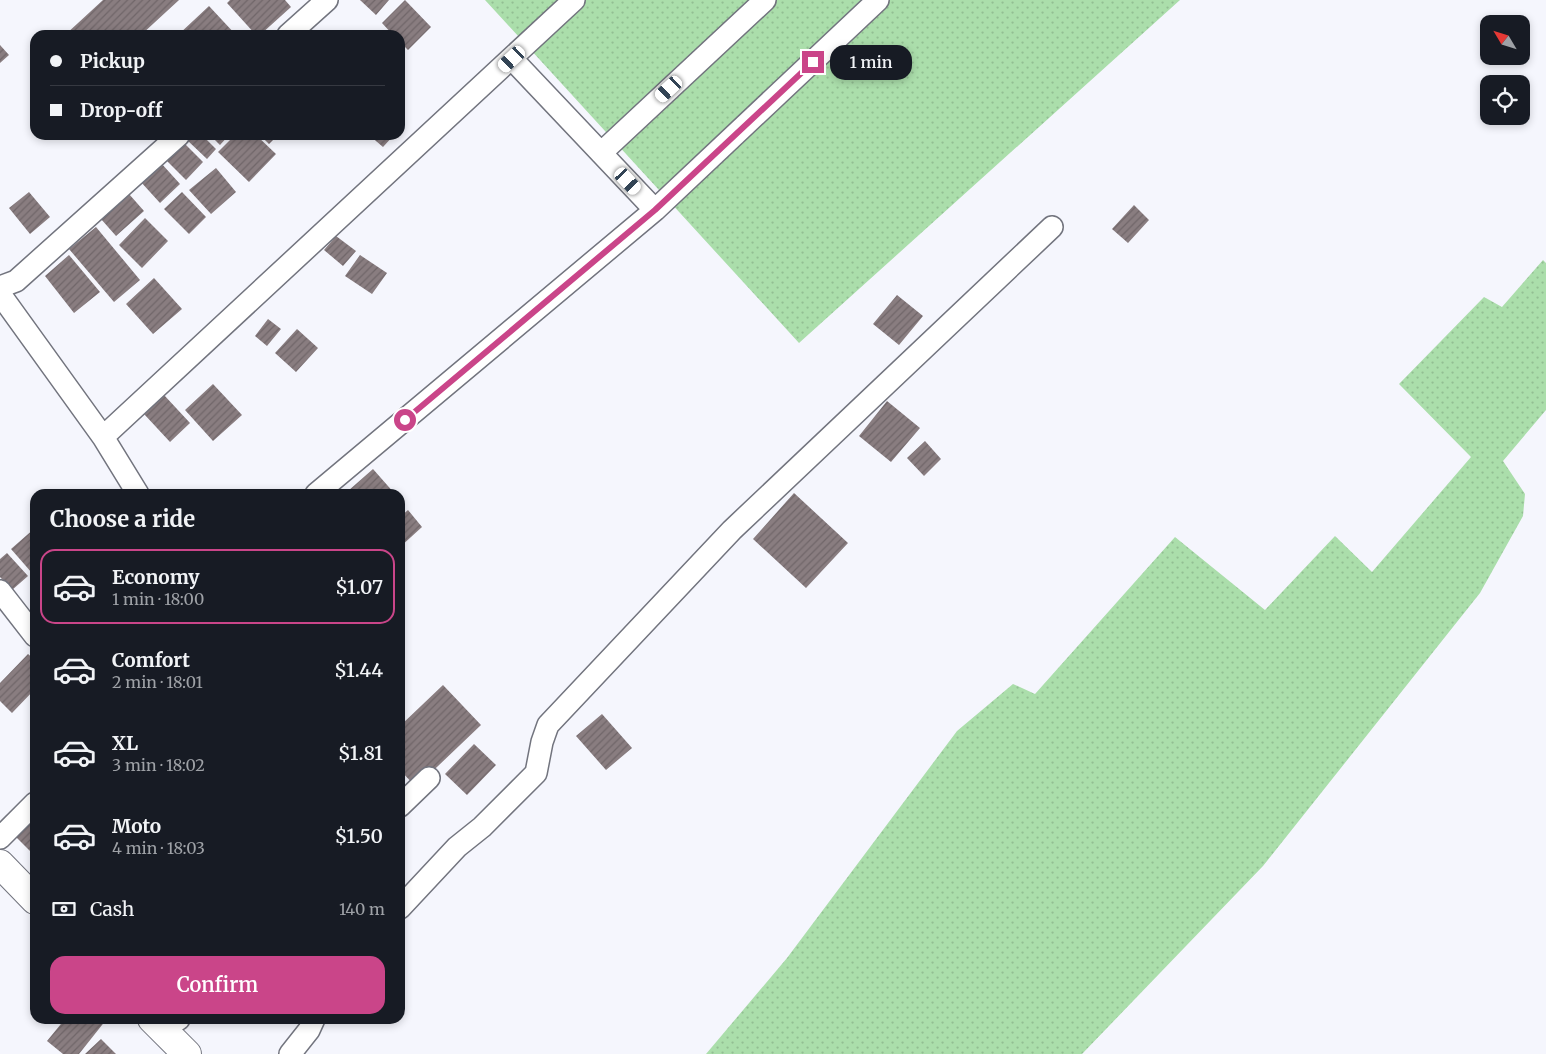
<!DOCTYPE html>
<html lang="en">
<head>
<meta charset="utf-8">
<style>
  :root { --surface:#171b24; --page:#242831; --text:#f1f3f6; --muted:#9ea1a6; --line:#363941; --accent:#ca4589 }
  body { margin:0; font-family:Merriweather,serif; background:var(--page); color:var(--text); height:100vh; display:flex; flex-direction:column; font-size:19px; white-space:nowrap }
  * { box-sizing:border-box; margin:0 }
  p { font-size:16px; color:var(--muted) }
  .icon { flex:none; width:28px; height:28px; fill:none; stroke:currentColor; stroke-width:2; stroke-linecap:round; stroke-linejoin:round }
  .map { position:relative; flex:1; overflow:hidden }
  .side { position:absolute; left:30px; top:489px; width:375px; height:535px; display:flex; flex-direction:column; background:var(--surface); border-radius:15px; box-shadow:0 2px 8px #0003 }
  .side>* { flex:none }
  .hud { position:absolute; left:30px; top:30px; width:375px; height:110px; border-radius:15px; box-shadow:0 2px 8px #0003; display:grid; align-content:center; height:110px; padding:0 20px; background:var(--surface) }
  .needle { width:32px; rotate:308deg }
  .tools { position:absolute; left:1480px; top:15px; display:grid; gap:10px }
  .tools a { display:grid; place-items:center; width:50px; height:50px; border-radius:10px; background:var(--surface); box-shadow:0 2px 8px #0003; font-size:25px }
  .end { position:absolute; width:22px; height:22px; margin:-11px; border:6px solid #ca4589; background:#fff; box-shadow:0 0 0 2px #fff }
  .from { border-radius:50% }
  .bubble { position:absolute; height:35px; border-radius:15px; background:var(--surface); box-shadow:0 2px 8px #0003; font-size:16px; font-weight:600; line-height:35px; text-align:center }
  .car { position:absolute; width:15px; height:30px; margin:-15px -8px; border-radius:6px; box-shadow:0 0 4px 1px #0007; background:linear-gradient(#fff 24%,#345 0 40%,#fff 0 76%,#345 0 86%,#fff 0) }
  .hud b { display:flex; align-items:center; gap:18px; height:48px; font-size:19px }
  .hud b+b { border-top:1px solid var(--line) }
  .hud i { width:12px; height:12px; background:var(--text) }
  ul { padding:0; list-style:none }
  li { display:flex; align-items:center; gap:15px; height:75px; margin:0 10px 8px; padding:0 10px; border:2px solid transparent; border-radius:15px }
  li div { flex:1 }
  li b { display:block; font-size:19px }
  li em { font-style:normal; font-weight:600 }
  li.active { border-color:var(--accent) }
  li>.icon { width:45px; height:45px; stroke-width:1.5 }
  h2 { padding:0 20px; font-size:22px; line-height:60px }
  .pay { display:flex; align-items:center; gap:12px; height:55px; padding:0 20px; font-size:19px }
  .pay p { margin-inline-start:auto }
  .action { display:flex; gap:10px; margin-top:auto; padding:10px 20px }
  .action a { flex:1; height:58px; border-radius:15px; background:var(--accent); color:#fff; font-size:20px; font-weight:600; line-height:58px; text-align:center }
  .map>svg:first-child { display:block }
  .grass { fill:url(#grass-dots) }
  .building { fill:url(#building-hatch) }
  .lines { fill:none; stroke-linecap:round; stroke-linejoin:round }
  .minor-casing { stroke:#72747e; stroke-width:24 }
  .tertiary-casing { stroke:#72747e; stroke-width:30 }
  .minor { stroke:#fff; stroke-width:21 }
  .tertiary { stroke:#fff; stroke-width:28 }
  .route { stroke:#ca4589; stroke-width:6 }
</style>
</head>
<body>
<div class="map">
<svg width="1546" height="1054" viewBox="0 0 1546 1054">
  <defs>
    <pattern id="grass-dots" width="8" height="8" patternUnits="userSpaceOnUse" patternTransform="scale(1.25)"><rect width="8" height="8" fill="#abdeab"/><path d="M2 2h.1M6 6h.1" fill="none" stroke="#93be93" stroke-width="1.8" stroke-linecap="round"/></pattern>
    <pattern id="building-hatch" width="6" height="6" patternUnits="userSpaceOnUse" patternTransform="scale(1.25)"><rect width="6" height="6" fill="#897d80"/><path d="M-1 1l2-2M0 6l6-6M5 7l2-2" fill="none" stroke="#706669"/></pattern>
  </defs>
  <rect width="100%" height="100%" fill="#f5f6fd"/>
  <path class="grass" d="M485,0H1180L799,343Z
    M1543,260L1546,263V410L1503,461L1525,494L1523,516L1480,593L1263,866L1082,1054H706L787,958L957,731L1013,684L1035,694L1175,537L1265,610L1335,536L1372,572L1471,457L1399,384L1484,297L1502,307Z"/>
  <path class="building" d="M103,0H179L141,35H65Z
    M230,0H285L291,7L260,35H256L227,3Z
    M360,0H389L376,15Z
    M405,0L431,27L408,50L400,42V35H393L382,23Z
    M209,6L236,35H178Z
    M0,45L9,55L0,63Z
    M192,135H202L216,149L207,159L187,140Z
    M210,135H229L220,145Z
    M235,135H256L276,154L249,182L218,152Z
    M260,135H278L269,144Z
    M369,135H394L383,147Z
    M182,141L203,162L186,180L165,159Z
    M161,163L180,184L160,203L140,181Z
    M216,168L236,192L211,214L189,190Z
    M29,192L50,217L30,234L9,208Z
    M182,192L206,217L189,234L164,209Z
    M129,194L144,211L116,236L101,219Z
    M1134,205L1149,220L1128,243L1112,229Z
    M145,218L168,241L142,268L119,245Z
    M96,227L140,280L114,302L69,249Z
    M336,236L356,251L343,266L324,250Z
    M69,255L100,292L74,313L45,276Z
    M360,255L387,273L372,294L345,276Z
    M154,278L182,309L153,334L126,304Z
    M897,295L923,316L899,345L873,324Z
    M268,319L281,329L267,346L255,336Z
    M297,329L318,348L296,372L275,353Z
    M213,384L242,415L213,441L185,410Z
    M164,395L190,423L170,442L144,414Z
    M887,401L920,428L891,462L859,436Z
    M925,441L941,459L924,476L907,458Z
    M373,469L395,494H350L348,491Z
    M794,493L848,543L806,588L753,539Z
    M408,510L422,527L400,547V517Z
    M35,528V570L32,573L11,549Z
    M7,553L28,576L12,590L0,577V559Z
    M28,654L35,660V689L12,713L0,701V683Z
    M443,685L481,725L416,787L400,770V726Z
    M602,714L632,748L606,770L576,736Z
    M474,744L496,765L467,795L445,774Z
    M35,817V851L33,854L16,837Z
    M65,1019H104L106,1020L79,1054H63L47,1041Z
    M101,1039L116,1054H85Z"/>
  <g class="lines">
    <g class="minor-casing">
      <path id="minor" d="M288,35L327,0
        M512,59L655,210
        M601,153L765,0
        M0,287L16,281L179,135
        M0,294L103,437L138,494
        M103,437L574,0
        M316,494L655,210L878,0
        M0,591L35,636
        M400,806L429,778
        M0,838L35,803
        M400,908L457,847L482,827L536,773L542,742L548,725L732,530L1052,227
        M161,1028L179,1019
        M290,1054L309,1030L314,1019"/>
    </g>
    <g class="tertiary-casing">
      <path id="tertiary" d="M0,864L35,900
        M152,1019L187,1054"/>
    </g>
    <use href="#minor" class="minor"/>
    <use href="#tertiary" class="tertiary"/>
  </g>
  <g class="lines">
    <path class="route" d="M405,420L655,210L813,62"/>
  </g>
</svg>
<div class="tools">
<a><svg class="needle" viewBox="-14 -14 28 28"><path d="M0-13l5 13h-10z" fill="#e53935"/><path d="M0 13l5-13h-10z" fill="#9ea1a6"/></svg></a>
<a><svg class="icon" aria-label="locate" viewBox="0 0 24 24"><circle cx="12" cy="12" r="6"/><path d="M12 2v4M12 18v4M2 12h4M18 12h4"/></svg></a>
</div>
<i class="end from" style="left:405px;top:420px"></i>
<i class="end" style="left:813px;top:62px"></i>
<div class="bubble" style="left:830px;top:45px;width:82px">1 min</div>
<i class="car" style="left:512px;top:59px;rotate:227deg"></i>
<i class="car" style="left:669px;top:89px;rotate:227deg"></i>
<i class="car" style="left:628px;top:181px;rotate:137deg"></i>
<div class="hud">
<b><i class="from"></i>Pickup</b>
<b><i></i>Drop-off</b>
</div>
<section class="side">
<h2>Choose a ride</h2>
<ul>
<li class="active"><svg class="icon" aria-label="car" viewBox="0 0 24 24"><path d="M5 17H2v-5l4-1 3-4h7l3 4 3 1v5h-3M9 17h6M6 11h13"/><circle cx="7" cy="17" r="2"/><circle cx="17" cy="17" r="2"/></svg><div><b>Economy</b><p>1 min · 18:00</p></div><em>$1.07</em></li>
<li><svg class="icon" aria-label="car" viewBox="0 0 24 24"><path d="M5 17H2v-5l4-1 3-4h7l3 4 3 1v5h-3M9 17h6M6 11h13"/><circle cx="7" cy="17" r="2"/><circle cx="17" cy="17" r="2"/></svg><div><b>Comfort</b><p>2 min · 18:01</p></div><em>$1.44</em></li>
<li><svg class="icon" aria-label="car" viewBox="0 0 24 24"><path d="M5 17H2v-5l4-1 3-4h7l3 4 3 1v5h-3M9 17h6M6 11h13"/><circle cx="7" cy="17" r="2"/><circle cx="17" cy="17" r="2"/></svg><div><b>XL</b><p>3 min · 18:02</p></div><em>$1.81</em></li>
<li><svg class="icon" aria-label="car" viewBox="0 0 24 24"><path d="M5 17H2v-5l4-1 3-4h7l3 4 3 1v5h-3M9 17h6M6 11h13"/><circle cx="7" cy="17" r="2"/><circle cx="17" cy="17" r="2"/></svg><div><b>Moto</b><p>4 min · 18:03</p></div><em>$1.50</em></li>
</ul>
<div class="pay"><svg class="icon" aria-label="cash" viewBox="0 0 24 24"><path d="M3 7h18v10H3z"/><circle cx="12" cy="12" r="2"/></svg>Cash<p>140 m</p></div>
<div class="action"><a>Confirm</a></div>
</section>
</div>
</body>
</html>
